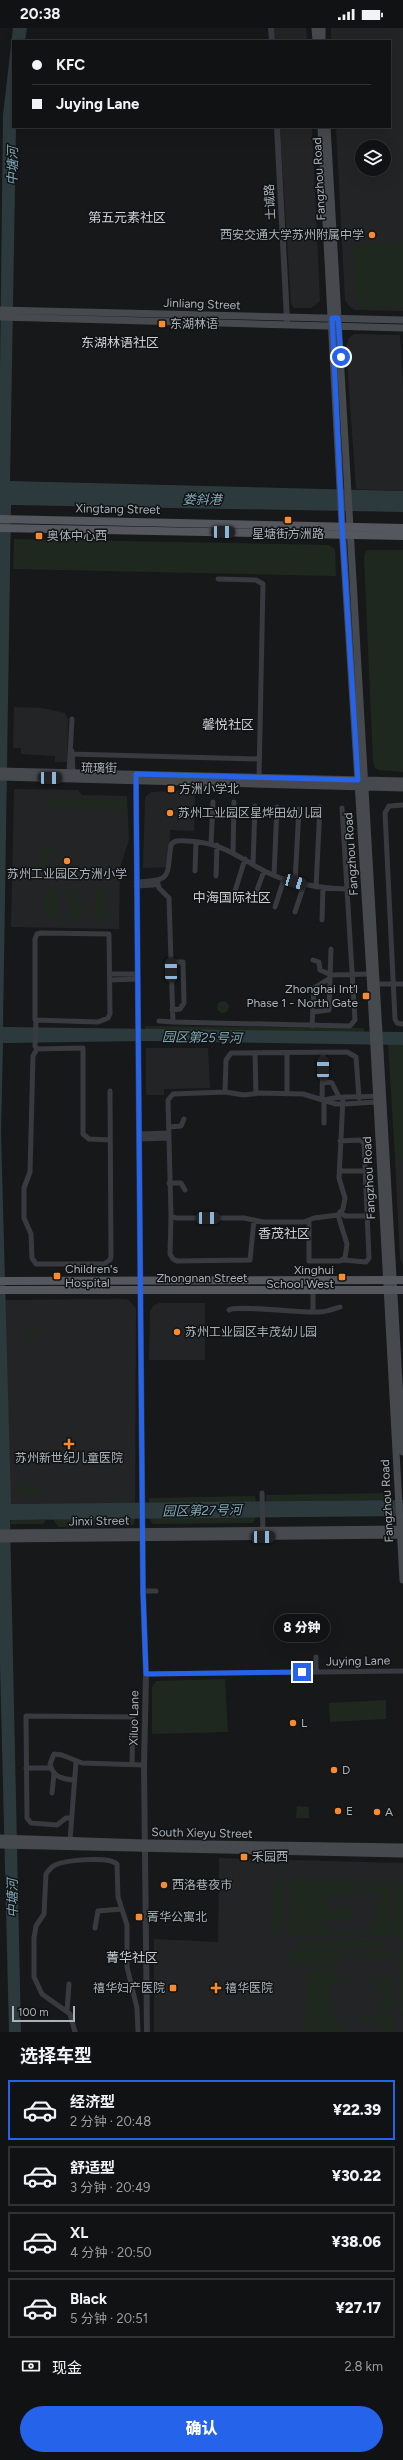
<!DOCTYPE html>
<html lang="zh">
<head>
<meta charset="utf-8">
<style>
  :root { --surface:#111213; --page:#1e2021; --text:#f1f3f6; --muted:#9c9ea0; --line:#303233; --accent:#2563eb }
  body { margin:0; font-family:Figtree,"Noto Sans SC",sans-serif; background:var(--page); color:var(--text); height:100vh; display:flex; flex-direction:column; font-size:15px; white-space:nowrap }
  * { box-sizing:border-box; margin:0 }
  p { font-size:13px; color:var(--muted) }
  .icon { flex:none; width:22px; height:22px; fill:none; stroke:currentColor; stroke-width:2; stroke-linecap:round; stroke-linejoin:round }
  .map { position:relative; height:2004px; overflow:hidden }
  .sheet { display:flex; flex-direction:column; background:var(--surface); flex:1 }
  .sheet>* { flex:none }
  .top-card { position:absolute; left:12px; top:12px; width:379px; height:88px; border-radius:0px; box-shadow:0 4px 16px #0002,0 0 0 1px var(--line); display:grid; align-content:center; height:88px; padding:0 20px; background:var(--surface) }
  .fabs { position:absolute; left:355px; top:112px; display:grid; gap:8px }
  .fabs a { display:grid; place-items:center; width:36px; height:36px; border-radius:50%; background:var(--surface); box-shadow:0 4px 16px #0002,0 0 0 1px var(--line); font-size:20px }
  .scale { position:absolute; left:12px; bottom:10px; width:63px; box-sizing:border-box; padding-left:4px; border:2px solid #a9b2ba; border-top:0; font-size:11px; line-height:14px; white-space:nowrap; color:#a9b2ba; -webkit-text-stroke:3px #121314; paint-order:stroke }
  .end { position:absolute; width:18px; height:18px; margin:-9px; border:5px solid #2563eb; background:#fff; box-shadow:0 0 0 2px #fff }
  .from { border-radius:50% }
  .bubble { position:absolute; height:28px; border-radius:14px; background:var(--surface); box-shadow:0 4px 16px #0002,0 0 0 1px var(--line); font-size:13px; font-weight:800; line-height:28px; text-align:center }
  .car { position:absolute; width:12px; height:24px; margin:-12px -6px; border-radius:5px; box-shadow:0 0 3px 1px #0007; background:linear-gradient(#222 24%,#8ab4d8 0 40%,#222 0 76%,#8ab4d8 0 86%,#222 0) }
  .top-card b { display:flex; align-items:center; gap:14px; height:38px; font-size:15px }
  .top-card b+b { border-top:1px solid var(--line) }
  .top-card i { width:10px; height:10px; background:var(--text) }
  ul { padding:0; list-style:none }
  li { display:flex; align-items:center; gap:12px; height:60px; margin:0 8px 6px; padding:0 12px; border:2px solid var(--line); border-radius:0px }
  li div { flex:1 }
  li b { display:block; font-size:15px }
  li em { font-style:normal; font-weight:800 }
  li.selected { border-color:var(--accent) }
  li>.icon { width:36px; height:36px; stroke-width:1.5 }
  h2 { padding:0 20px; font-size:18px; line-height:48px }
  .pay { display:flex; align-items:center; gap:10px; height:44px; padding:0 20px; font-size:15px }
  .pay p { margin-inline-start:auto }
  .primary-button { display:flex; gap:8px; margin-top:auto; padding:8px 20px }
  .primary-button a { flex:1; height:46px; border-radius:24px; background:var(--accent); color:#fff; font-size:16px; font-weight:800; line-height:46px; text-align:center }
  .status { display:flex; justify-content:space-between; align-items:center; height:28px; padding:0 20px; background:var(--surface); direction:ltr }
  .status svg { height:11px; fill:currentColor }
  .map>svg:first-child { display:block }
  .built { fill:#232426; fill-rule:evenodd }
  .green { fill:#1f281f }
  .water { fill:#2c3a3e }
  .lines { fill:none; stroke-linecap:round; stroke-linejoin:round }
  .minor { stroke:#383a3f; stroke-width:5 }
  .tertiary { stroke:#383a3f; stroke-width:6 }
  .secondary { stroke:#464a4f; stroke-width:7 }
  .primary { stroke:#54585e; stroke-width:8 }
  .route { stroke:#2563eb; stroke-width:5 }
  .poi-dot { fill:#f98a2f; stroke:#121314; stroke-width:1.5 }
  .labels { text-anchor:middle; stroke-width:3; stroke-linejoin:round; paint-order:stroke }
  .street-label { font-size:12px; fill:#a9b2ba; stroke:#121314 }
  .poi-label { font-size:12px; fill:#a9b2ba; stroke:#121314; text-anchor:start }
  .water-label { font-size:13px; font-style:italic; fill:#7fa8b6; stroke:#121314 }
  .neighbourhood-label { font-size:13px; fill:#cad0d6; stroke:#121314 }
</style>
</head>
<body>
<div class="status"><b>20:38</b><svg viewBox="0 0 49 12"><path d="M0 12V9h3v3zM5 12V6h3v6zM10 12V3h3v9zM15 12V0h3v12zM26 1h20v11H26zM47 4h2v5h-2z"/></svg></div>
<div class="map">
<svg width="403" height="2004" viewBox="0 0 403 2004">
  <rect width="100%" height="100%" fill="#171819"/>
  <path class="built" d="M274,0H306L307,13H275Z
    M331,0H403V283L355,282L350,279L345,273L336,99H390V13H331ZM362,119H384V141H362Z
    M280,99H312L320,273L311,280H294L291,276Z
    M354,306L400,307L403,359V463L356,461L346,320L349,310Z
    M14,679L42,680L65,685L68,691L67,734H55V728L21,726V720H13Z
    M14,761L78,762L82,767L127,768L129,812L120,840L119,901L11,899Z
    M189,762V766H195L194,803L170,802L169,839L143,840L145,769L151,764Z
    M146,1020H208L210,1060L164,1061V1067H146Z
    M395,1131H403V1237L400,1231Z
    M125,1271L129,1272L136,1281L135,1475L12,1476L10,1474L5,1272Z
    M159,1275H205V1332H149L150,1283L154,1277Z
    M219,1830L403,1835V2004H154V1911L218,1914Z"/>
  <path class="green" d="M403,214V280L357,279L353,217Z
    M14,511L329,517L335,521L336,548L13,541Z
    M369,522H403V744L379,742L375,740L373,734L364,529L366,523Z
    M46,770L126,771V782L46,781Z
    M39,819H56V825L48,824L47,840L38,839Z
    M45,858L58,859V889L45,888Z
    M70,858L76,859V869C84,874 84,885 84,894L69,893Z
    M96,859H105V894H95Z
    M217 979a6 6 0 1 1 12 0a6 6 0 1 1-12 0Z
    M145,998L364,1000V1004L145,1002Z
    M388,1016L403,1017V1131H395Z
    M39,1299L30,1315L26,1308L29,1300Z
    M20,1457H39L38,1469H20Z
    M389,1465V1472L266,1474V1467Z
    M255,1468L256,1474L149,1475V1470Z
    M256,1489L253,1495L153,1496L149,1490Z
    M135,1490L134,1496L129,1498L58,1499L53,1491Z
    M12,1491L45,1492V1494L43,1496H10Z
    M225,1651L228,1704L152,1706V1659L156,1653Z
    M386,1672V1691L330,1694L329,1675Z
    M297,1778L309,1779V1790H296Z
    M274,1850L284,1851L282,1904H272Z
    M290,1851L354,1853L353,1868L326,1867V1879H350V1892L325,1891V1903L351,1904V1908L288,1906Z
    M359,1853L380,1854V1864L358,1863Z
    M381,1854L390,1855L393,1908L358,1909V1904L371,1905L374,1879L381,1877Z
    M394,1856H403V1911H396Z
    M298,1913L386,1914V1920L298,1918Z
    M297,1921L391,1924V1930L340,1929V1935H335V1949L350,1950V1956H330L329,1979L333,1980L334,1993L344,1994L343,2004H304L308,1944H324V1937H287L288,1928Z
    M398,1922H403V1997Z
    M387,1946H392L393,1957L378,1964L376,1971L378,1982L395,1989L396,2004H379V1994L360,1993V1987H374L375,1950L386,1951Z
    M392,1963L395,1980L389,1982L382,1978L381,1970L385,1964Z"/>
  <path class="water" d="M13,0H27L25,13H13V99H16L10,453L403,463V484L11,477L3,999L403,1004V1017L145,1013L3,1015L1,1104L11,1476L403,1472V1488L10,1492L21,2004H9L0,1635V342L3,87Z"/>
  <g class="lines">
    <path class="minor" d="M218,551L256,552L263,556L259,749
      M72,723L73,744
      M70,726L259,731
      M69,744L72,691
      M403,777L389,778L385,785L395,991L397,995L403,996
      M211,816L213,774
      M233,824L234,774
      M253,837L255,778
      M195,843L196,814
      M274,847L277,779
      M216,848L217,817
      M157,853L159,860L169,870L173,994L350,998L355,992L342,780
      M136,854C174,853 166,848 171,817C175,811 181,813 188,813C232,815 245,838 283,851C304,857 325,861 347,861
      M295,854L299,781
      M136,858L154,857L158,854
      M316,859L320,779
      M235,863L245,831
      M253,873L264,843
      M275,879L284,851
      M295,884L304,857
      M322,892L323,860
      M41,905L109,906L110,986L108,990L98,994L35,992V911L37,906Z
      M313,932L319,934L320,942L331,947L370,946
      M171,934H183L184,975L180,981L172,982
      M110,946H137
      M330,949L331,921
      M110,952L137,951
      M377,956H403
      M36,993L35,1018L37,1021
      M159,993L173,994
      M312,998L314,960L330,950L329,982L313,984
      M255,1025L256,1066
      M323,1053L332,1055L339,1069
      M110,1063L111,1229L110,1232L104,1236H36L32,1230L31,1206L24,1190V1160L30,1144L33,1028L37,1021L83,1020V1106L89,1111L110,1112
      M225,1064L226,1032L231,1025L347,1024L356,1029L359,1070
      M287,1066V1025
      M343,1070L339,1150L345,1170L343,1181L338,1187L314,1190L304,1194H263L244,1190H176L171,1188L168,1072L173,1066L225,1064L244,1067L260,1065L303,1066L336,1076C339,1076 342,1076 345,1076L376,1074
      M322,1071L323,1026
      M324,1072C341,1067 359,1070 376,1068
      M324,1095V1072
      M169,1099L181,1098L184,1091
      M139,1106L169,1105
      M139,1111L169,1110
      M340,1113L360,1112L364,1115L369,1230L366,1234L343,1232
      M340,1143H365
      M169,1155H181L185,1162
      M340,1184L345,1188H366
      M171,1188L170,1226L173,1231L177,1233L250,1232L254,1192
      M309,1193V1233H340L345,1230L347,1216L338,1187
      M229,1282C235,1277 304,1285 319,1284C326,1284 334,1281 340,1279
      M313,1284V1263
      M262,1465L263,1506
      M143,1563H156
      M316,1644V1629
      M146,1646L403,1643
      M26,1740H51
      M74,1752C62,1751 53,1749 50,1736L54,1726L62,1727L82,1735L144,1737
      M52,1765L54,1746
      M71,1790H66L57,1797L31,1795L27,1790L26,1688L133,1689L132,1737
      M70,1812L76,1734
      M95,1900L98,1883L122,1881
      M127,1926L146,1929
      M127,1931L145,1929
      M67,1983L69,1956
      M75,2004L70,1986L42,1966L34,1949V1910L36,1898L44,1886L46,1846C49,1842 51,1839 55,1837C66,1832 109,1828 117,1836L118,1869L127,1897V1939L137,1980L138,2004"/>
    <path class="tertiary" d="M271,0L272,13
      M277,99L287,292
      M136,749L143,1563L146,1646L144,1737L147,2004"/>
    <path class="secondary" d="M315,0L316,13
      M322,0V13
      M321,99L342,498L370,946L403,1552
      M327,99L403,1424
      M0,282L403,292
      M0,289L403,300
      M0,743L403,753
      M0,749L403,760
      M0,1505L403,1501
      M0,1511L403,1507
      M0,1810L144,1815L403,1819
      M0,1817L403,1826"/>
    <path class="primary" d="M0,491L403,500
      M0,500L403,508
      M0,1253L403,1252
      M0,1262H403"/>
  </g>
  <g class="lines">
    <path class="route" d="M302,1644L146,1646L143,1563L136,746L358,752L342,498L332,290H338L341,329"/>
  </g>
  <g class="poi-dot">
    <circle cx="372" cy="207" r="4"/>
    <rect x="158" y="292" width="8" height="8" rx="2"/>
    <rect x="284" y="488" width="8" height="8" rx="2"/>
    <rect x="35" y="504" width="8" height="8" rx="2"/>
    <rect x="167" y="757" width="8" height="8" rx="2"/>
    <circle cx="170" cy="785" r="4"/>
    <circle cx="67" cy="833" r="4"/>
    <rect x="362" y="964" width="8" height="8" rx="2"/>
    <rect x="53" y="1244" width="8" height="8" rx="2"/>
    <rect x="338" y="1245" width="8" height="8" rx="2"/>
    <circle cx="177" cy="1304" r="4"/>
    <path d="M67 1410h4v4h4v4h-4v4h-4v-4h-4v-4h4z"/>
    <circle cx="293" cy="1695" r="4"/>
    <circle cx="334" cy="1742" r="4"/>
    <circle cx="338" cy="1783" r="4"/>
    <circle cx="377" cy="1784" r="4"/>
    <rect x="240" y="1825" width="8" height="8" rx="2"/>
    <circle cx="164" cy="1857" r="4"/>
    <rect x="135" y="1885" width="8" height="8" rx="2"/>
    <rect x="169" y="1956" width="8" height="8" rx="2"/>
    <path d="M214 1954h4v4h4v4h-4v4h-4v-4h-4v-4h4z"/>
  </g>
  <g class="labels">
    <g class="street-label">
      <text transform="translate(319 151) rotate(-93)" y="4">Fangzhou Road</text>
      <text transform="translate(270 174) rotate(-93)" y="4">士诚路</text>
      <text transform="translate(202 276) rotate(2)" y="4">Jinliang Street</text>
      <text transform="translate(118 481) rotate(1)" y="4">Xingtang Street</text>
      <text transform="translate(99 740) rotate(1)" y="4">琉璃街</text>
      <text transform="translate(351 826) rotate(-94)" y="4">Fangzhou Road</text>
      <text transform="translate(369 1150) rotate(-93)" y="4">Fangzhou Road</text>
      <text x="202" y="1254">Zhongnan Street</text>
      <text transform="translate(387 1473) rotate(-93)" y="4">Fangzhou Road</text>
      <text transform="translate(99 1493) rotate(-1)" y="4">Jinxi Street</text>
      <text transform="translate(358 1633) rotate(-1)" y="4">Juying Lane</text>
      <text transform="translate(134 1690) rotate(-89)" y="4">Xiluo Lane</text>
      <text transform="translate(202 1805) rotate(1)" y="4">South Xieyu Street</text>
    </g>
    <g class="poi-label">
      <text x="364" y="211" text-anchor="end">西安交通大学苏州附属中学</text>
      <text x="170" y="300">东湖林语</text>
      <text x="288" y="510" text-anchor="middle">星塘街方洲路</text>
      <text x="47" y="512">奥体中心西</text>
      <text x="179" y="765">方洲小学北</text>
      <text x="178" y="789">苏州工业园区星烨田幼儿园</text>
      <text x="67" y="850" text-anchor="middle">苏州工业园区方洲小学</text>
      <text x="358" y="965" text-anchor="end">Zhonghai Int‘l<tspan x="358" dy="14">Phase 1 - North Gate</tspan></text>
      <text x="65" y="1245">Children's<tspan x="65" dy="14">Hospital</tspan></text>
      <text x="334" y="1246" text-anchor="end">Xinghui<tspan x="334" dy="14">School West</tspan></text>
      <text x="185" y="1308">苏州工业园区丰茂幼儿园</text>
      <text x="69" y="1434" text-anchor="middle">苏州新世纪儿童医院</text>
      <text x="301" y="1699">L</text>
      <text x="342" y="1746">D</text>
      <text x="346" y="1787">E</text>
      <text x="385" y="1788">A</text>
      <text x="252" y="1833">禾园西</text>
      <text x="172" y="1861">西洛巷夜市</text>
      <text x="147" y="1893">菁华公寓北</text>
      <text x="165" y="1964" text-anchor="end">禧华妇产医院</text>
      <text x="225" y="1964">禧华医院</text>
    </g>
    <g class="water-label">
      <text transform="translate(12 138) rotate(-89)" y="5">中塘河</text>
      <text transform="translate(202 471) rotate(1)" y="5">娄斜港</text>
      <text transform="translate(202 1009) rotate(1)" y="5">园区第25号河</text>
      <text transform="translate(202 1482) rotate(-1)" y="5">园区第27号河</text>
      <text transform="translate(12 1870) rotate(-91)" y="5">中塘河</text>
    </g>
    <g class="neighbourhood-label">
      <text x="127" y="194">第五元素社区</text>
      <text x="120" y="319">东湖林语社区</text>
      <text x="228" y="701">馨悦社区</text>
      <text x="232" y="874">中海国际社区</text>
      <text x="284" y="1210">香茂社区</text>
      <text x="132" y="1934">菁华社区</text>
    </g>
  </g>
</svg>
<div class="fabs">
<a><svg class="icon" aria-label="layers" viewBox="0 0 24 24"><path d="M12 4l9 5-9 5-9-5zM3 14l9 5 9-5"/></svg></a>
</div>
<div class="scale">100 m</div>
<i class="end from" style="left:341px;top:329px"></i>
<i class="end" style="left:302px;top:1644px"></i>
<div class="bubble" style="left:274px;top:1586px;width:56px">8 分钟</div>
<i class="car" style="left:223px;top:504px;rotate:91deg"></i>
<i class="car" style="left:50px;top:750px;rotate:91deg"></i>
<i class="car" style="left:295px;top:854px;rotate:106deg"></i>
<i class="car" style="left:171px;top:942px;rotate:359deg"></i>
<i class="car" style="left:323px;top:1040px;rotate:0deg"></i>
<i class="car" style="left:208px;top:1190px;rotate:89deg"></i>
<i class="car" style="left:263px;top:1509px;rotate:89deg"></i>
<div class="top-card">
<b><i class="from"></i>KFC</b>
<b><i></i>Juying Lane</b>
</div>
</div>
<section class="sheet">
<h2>选择车型</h2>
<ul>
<li class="selected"><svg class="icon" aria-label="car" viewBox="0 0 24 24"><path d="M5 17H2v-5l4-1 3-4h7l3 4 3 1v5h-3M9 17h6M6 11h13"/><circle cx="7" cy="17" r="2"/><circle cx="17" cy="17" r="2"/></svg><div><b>经济型</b><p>2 分钟 · 20:48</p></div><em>¥22.39</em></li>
<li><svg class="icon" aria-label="car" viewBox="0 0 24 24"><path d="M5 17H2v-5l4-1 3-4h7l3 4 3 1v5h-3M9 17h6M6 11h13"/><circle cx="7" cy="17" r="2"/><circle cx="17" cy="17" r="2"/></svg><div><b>舒适型</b><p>3 分钟 · 20:49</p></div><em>¥30.22</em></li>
<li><svg class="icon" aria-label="car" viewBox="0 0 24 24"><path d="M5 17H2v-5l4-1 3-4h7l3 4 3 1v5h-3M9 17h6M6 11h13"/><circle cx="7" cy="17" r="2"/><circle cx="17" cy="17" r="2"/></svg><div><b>XL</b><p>4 分钟 · 20:50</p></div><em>¥38.06</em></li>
<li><svg class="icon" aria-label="car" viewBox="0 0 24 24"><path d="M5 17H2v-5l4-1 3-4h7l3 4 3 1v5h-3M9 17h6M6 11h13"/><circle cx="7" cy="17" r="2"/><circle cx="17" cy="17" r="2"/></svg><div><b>Black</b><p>5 分钟 · 20:51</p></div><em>¥27.17</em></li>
</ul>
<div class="pay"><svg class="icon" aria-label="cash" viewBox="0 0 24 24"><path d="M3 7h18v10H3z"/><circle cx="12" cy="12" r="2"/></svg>现金<p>2.8 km</p></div>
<div class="primary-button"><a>确认</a></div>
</section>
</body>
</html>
